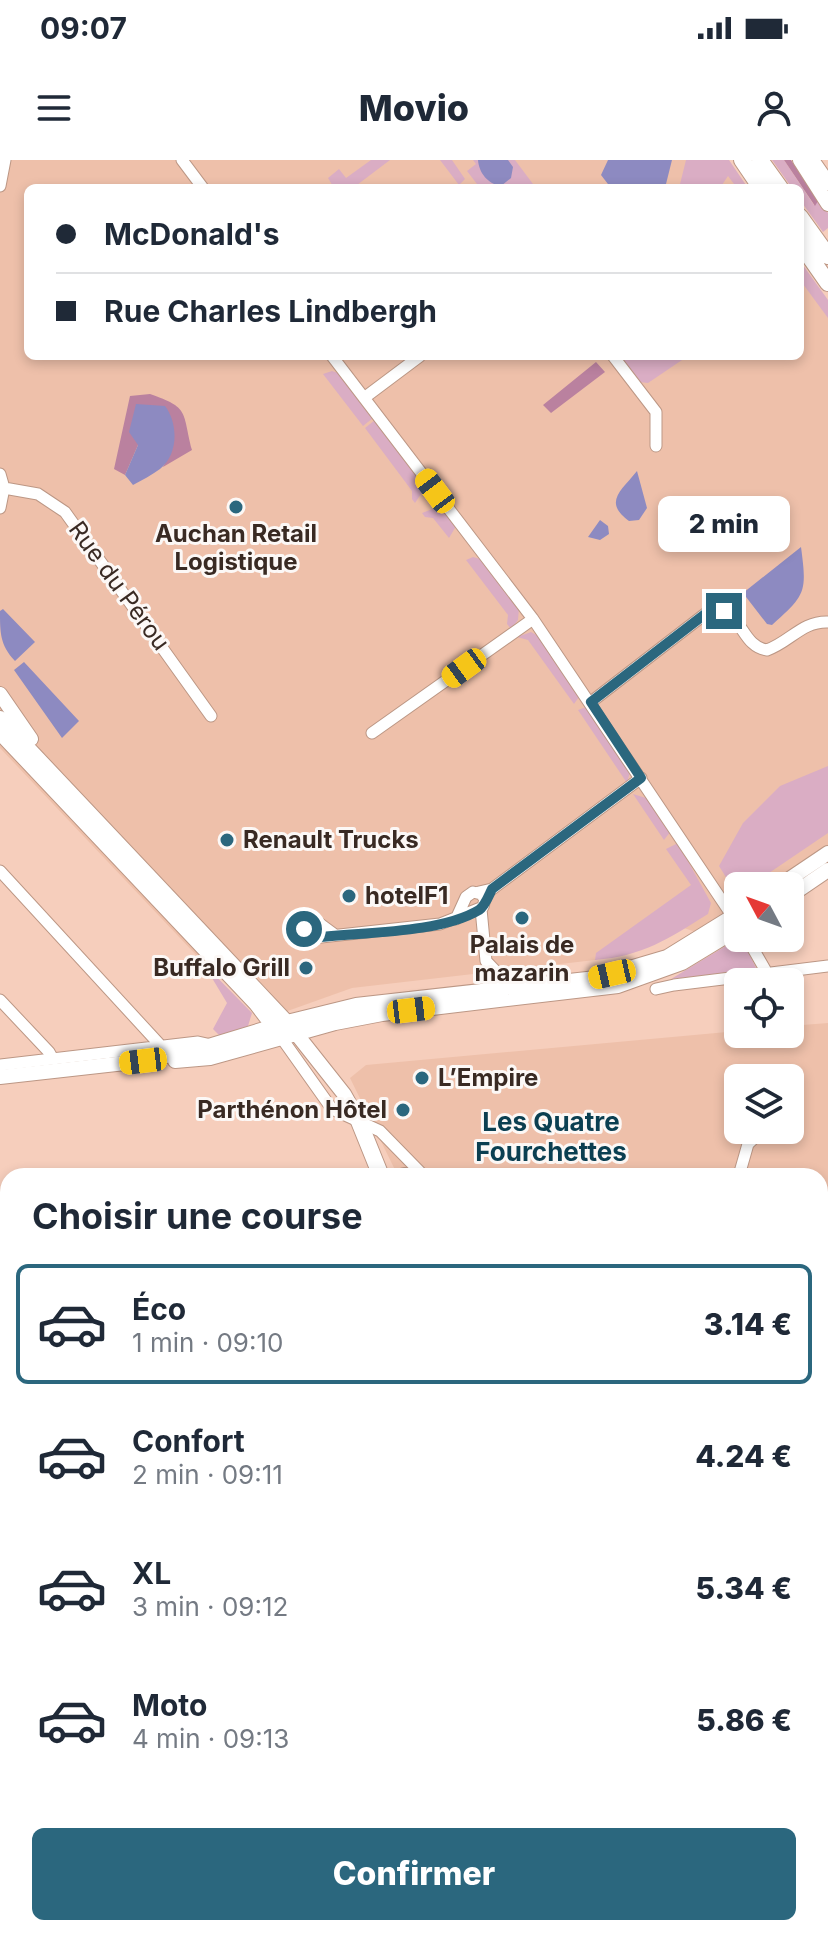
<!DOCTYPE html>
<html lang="fr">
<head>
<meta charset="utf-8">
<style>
  :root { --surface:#fff; --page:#f2f2f3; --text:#1f2937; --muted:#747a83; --line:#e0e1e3; --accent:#2b677e }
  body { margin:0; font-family:Inter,sans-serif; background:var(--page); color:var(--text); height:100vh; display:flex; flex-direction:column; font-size:30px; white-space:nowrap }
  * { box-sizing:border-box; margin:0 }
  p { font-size:26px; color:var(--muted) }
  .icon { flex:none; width:44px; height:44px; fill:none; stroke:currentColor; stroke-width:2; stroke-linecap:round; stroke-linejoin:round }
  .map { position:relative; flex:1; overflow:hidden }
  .panel { position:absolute; left:0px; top:1008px; width:828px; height:768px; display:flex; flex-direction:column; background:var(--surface); border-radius:24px 24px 0 0; box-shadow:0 4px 12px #0003 }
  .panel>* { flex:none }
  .banner { position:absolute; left:24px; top:24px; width:780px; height:176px; border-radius:12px; box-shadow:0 4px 12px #0003; display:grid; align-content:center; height:176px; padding:0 32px; background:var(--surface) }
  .needle { width:52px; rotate:311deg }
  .buttons { position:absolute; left:724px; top:712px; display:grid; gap:16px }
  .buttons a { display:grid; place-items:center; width:80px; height:80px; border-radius:12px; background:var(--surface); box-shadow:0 4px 12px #0003; font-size:40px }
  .end { position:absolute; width:36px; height:36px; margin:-18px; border:10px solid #2b677e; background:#fff; box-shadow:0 0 0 4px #fff }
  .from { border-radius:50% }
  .bubble { position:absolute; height:56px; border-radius:12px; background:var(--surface); box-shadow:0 4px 12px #0003; font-size:26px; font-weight:800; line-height:56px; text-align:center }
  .car { position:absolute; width:24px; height:48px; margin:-24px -12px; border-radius:10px; box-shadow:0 0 6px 2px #0007; background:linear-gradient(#f5c518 24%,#345 0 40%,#f5c518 0 76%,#345 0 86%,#f5c518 0) }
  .banner b { display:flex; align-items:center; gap:28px; height:76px; font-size:30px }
  .banner b+b { border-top:2px solid var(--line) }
  .banner i { width:20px; height:20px; background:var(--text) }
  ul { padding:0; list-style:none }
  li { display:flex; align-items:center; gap:24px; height:120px; margin:0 16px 12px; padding:0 16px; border:4px solid transparent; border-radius:12px }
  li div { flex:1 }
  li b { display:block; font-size:30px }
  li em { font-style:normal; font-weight:800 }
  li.current { border-color:var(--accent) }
  li>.icon { width:72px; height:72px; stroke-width:1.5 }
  h2 { padding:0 32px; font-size:36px; line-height:96px }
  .primary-button { display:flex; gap:16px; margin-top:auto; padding:16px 32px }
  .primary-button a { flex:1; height:92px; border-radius:12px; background:var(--accent); color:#fff; font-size:32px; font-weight:800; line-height:92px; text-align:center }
  .status { display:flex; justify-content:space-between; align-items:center; height:56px; padding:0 40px; background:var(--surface); direction:ltr }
  .status svg { height:22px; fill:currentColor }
  header { display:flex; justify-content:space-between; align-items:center; height:104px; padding:0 32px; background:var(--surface); font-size:36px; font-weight:800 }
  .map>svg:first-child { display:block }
  .built { fill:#eec0aa; fill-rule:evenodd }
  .green { fill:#daadc4 }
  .forest { fill:#ba819f }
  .water { fill:#8d8ac1 }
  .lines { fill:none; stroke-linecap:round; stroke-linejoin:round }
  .minor-casing { stroke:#bc9785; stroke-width:13 }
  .major-casing { stroke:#bc9785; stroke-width:16 }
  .highway-casing { stroke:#bc9785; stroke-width:18 }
  .minor { stroke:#fff; stroke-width:11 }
  .major { stroke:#fff; stroke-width:14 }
  .highway { stroke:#fff; stroke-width:16 }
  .route { stroke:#2b677e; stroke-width:10 }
  .poi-dot { fill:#2b677e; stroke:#fcf8f6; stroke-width:3 }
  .labels { text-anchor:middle; stroke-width:6; stroke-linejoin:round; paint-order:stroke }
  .poi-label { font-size:24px; font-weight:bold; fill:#392a23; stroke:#fcf8f6; text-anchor:start }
  .street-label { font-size:24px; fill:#392a23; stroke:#fcf8f6 }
  .neighbourhood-label { font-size:26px; font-weight:bold; fill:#0b3f51; stroke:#fcf8f6 }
</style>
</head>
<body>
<div class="status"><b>09:07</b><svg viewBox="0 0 49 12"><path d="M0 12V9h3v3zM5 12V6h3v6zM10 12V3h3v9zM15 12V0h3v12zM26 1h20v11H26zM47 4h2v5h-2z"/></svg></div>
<header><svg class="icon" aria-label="menu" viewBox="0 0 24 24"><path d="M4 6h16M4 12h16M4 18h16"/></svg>Movio<svg class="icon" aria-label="person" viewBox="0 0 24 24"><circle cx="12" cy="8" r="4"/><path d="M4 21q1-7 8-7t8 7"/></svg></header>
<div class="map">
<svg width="828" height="1776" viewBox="0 0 828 1776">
  <rect width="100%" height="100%" fill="#f6cebc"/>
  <path class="built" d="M0,0H722L742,28H28V196H800V107L828,143V693L779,726H738V753L704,775L664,761L595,800L352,828L268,858L198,797L0,588Z
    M828,863V1077L820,1082V1016H398L350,918L366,905L738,871V874H790V866ZM738,918H790V970H738Z
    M828,1185V1401L820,1392V1190Z
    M828,1482V1776H538L536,1768H820V1487Z"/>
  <path class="green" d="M371,0H390L353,28H334L328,18L339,9L346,18Z
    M440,0H452L465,19L459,25Z
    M473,0H515L536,28H480L467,11L476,4Z
    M686,0H729L748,28H737L728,16L720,28H679Z
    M772,0H784L814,45L818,41L828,53V68L823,72L800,40V28H792Z
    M800,101L828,140V158L800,120Z
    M620,196H688L648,223L639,222Z
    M332,211L338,213L373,258L363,266L323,214Z
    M375,260L422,323L423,331L415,343L412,339V331L365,268Z
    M435,348C445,349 453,359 455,368L449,378L433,358L425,357L422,353Z
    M473,397L480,399L519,448L518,460L511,469L507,464L508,455L466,400Z
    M531,472L543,479L579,537L574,544L528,480L517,477Z
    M586,547L630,612L627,623L578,550Z
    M828,606V673L750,726H738L737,735L719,706L743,663L780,626Z
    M633,634L646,638L671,671L664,680Z
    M678,683L711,743L708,754C668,779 643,796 595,800L596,793L691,725L666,689Z
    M734,781L747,789L757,810L671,819Z
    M203,803L252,853L248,866L220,876L213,869L227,843Z
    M409,1768H502L503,1776H408Z"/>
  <path class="forest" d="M784,0H791L818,41L815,46Z
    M596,202L605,212L551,253L543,245Z
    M150,234C190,248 182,251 192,290L163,307L173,287L138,285L125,315L114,309L130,236Z
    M828,1093V1128L820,1134V1099Z
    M828,1166V1204L820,1210V1173Z
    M0,1506L8,1514V1593L0,1582Z
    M0,1699L8,1711V1767L0,1774Z
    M105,1768H154L155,1776H110Z
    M172,1768H206L207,1776H175Z"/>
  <path class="water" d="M478,0H508L513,7L511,18L501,26C488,24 479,13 478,0Z
    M608,0H672L665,28H611L601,15Z
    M136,244L165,246C178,263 179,294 160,309C152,315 142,320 133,325L125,315L138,285L129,272Z
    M637,311L647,348L639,360L629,361C603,342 621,331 637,311Z
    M600,360L608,366L609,374L600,380L588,377Z
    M801,387C807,432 806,435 772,465L767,464L743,433Z
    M3,449L35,482L15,501C0,485 0,473 0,451Z
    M24,502L79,561L62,578L14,510Z"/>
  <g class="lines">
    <g class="minor-casing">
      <path id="minor" d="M182,0L203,28
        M0,26L5,0
        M332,196L533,459L735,760
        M613,196L656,252V286
        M364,238L420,196
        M0,314L4,328L0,348
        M4,328L38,334L65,352L211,556
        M591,542L709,451C744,447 739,486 767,490C790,482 802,461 828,462
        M372,573L533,459
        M0,711L161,886
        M479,732L492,729L641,618
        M481,749L486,801L511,827
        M335,775L316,761L308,762L304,766L305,774L312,778L440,764L483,747L485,739L481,734L473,732L466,737L456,759
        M747,778L767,813
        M656,829L674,825L828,806
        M0,840L49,892L53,899
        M283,880L332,949L380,971L424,1016
        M0,905L198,882L207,884
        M733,1016L740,1012L748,984L763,970
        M820,1090L828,1083
        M820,1223L828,1216
        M820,1432L828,1440
        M0,1527L8,1536"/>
    </g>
    <g class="major-casing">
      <path id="major" d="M800,0L828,44
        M812,0L828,23
        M0,534L31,579
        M0,558L287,862L344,934L358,959
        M0,573L256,844L278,873
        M779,726L828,693
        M790,736L828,710
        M175,901L210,898L335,863L382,854L618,826L682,803L738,769
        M0,917L143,901L199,889L287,862L356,845L596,818L667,797L738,753"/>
    </g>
    <g class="highway-casing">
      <path id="highway" d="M742,0L761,28
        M760,0L780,28
        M800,57L828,96
        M800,83L828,123
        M358,959L381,1016
        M404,1016H411
        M820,1143L828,1137
        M0,1596L8,1607
        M0,1633L8,1646
        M0,1658L8,1671
        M73,1768L78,1776
        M89,1768L95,1776
        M163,1768L166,1776
        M521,1768L522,1776
        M6,1776L17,1768"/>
    </g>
    <use href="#minor" class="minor"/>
    <use href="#major" class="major"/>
    <use href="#highway" class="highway"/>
  </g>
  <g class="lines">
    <path class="route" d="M304,769L307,776L312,778C360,772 439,774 479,750C485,746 489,735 492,729L641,618L591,542L709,451H724"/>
  </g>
  <g class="poi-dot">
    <circle cx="236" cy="347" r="8"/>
    <circle cx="227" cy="680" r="8"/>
    <circle cx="349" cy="736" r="8"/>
    <circle cx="522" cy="758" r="8"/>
    <circle cx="306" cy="808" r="8"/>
    <circle cx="422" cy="918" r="8"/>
    <circle cx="403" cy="950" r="8"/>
  </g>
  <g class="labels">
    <g class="poi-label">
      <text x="236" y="382" text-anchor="middle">Auchan Retail<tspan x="236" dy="28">Logistique</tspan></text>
      <text x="243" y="688">Renault Trucks</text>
      <text x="365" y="744">hotelF1</text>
      <text x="522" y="793" text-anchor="middle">Palais de<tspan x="522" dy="28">mazarin</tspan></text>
      <text x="290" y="816" text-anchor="end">Buffalo Grill</text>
      <text x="438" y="926">L’Empire</text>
      <text x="387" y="958" text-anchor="end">Parthénon Hôtel</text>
    </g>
    <g class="street-label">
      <text transform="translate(119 426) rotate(54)" y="8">Rue du Pérou</text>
    </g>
    <g class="neighbourhood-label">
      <text x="551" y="971">Les Quatre<tspan x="551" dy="30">Fourchettes</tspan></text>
    </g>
  </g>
</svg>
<div class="buttons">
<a><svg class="needle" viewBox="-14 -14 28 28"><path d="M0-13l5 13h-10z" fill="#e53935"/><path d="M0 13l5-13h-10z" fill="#747a83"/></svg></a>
<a><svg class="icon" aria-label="locate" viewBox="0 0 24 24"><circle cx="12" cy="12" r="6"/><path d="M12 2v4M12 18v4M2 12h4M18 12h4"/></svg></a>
<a><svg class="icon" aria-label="layers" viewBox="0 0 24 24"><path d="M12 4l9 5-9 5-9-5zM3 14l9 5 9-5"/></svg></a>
</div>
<i class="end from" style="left:304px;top:769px"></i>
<i class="end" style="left:724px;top:451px"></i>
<div class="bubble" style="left:658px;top:336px;width:132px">2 min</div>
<i class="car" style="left:435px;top:331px;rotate:323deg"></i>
<i class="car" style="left:464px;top:508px;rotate:234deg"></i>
<i class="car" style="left:612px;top:814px;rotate:257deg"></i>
<i class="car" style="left:411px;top:850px;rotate:83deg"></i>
<i class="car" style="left:143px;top:901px;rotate:263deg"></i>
<div class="banner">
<b><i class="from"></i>McDonald's</b>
<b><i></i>Rue Charles Lindbergh</b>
</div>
<section class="panel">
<h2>Choisir une course</h2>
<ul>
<li class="current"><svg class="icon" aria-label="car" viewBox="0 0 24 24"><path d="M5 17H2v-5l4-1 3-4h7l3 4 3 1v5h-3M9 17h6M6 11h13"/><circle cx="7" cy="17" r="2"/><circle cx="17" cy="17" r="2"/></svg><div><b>Éco</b><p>1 min · 09:10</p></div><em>3.14 €</em></li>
<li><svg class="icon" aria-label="car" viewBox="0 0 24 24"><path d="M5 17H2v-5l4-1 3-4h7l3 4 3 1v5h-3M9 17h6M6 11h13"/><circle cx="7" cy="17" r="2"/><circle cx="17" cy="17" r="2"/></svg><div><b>Confort</b><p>2 min · 09:11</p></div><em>4.24 €</em></li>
<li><svg class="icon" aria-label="car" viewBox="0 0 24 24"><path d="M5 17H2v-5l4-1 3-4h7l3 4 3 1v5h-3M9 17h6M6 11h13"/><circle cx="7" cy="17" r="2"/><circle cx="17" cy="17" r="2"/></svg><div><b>XL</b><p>3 min · 09:12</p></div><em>5.34 €</em></li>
<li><svg class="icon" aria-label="car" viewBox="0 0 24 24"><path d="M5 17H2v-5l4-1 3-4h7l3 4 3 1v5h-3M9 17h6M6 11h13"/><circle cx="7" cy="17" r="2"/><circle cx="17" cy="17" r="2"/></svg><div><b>Moto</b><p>4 min · 09:13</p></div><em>5.86 €</em></li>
</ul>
<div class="primary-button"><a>Confirmer</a></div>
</section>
</div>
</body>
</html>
